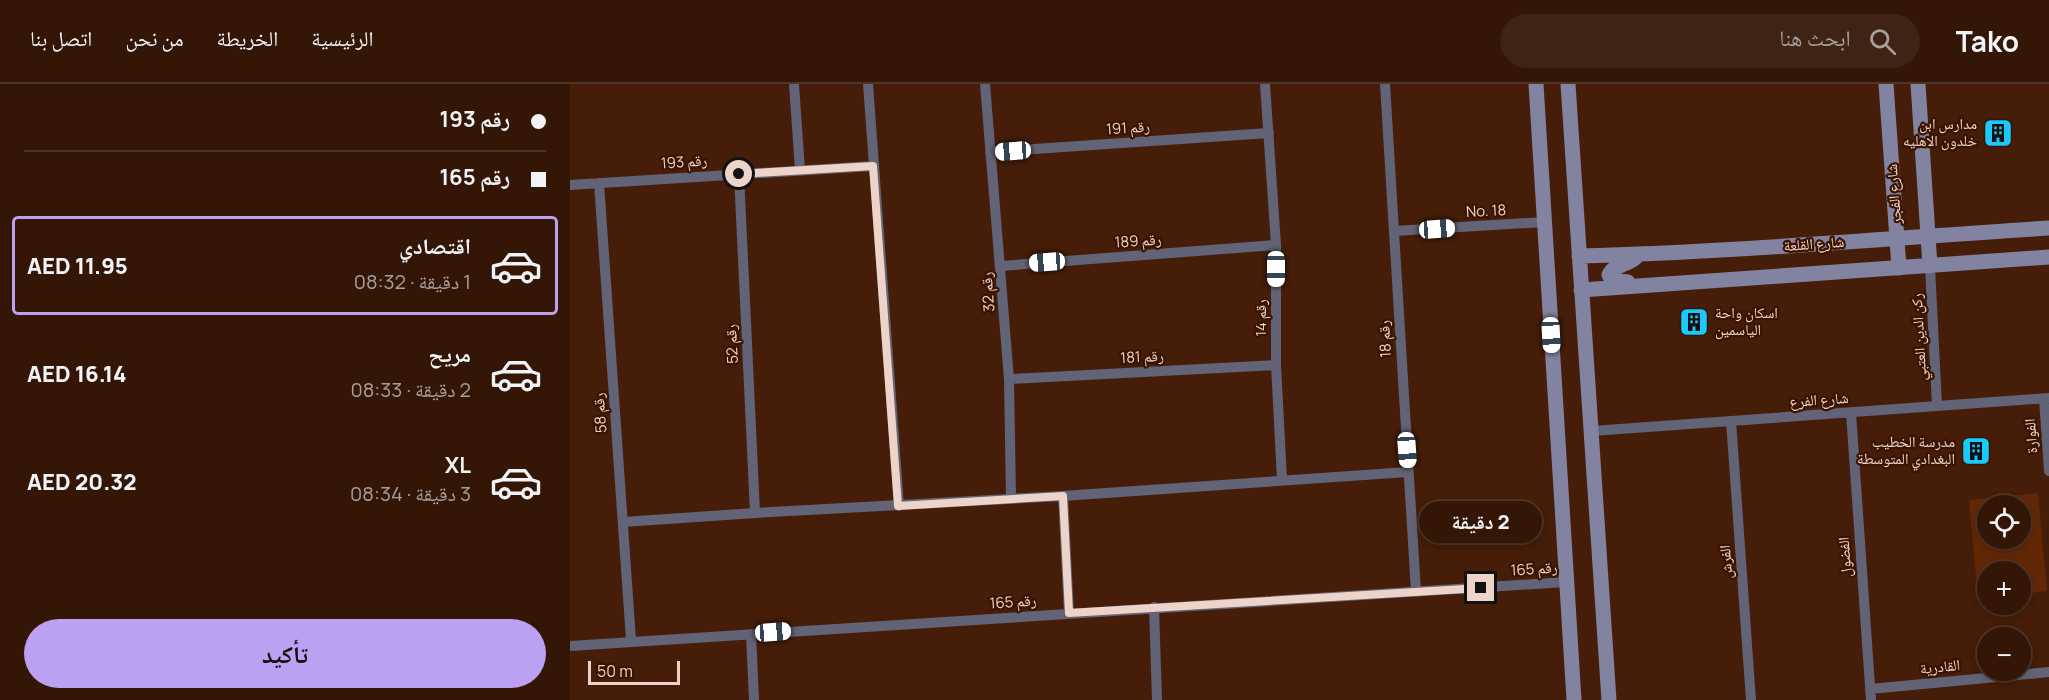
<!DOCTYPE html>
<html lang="ar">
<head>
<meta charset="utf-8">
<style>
  :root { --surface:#341607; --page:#3f2315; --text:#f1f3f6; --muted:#a99f9b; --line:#4e3528; --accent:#bca0f2 }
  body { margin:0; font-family:Manrope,"Noto Naskh Arabic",sans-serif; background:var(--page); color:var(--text); direction:rtl; height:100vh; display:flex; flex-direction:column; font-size:22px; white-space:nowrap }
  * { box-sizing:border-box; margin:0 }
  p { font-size:20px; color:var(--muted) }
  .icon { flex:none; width:33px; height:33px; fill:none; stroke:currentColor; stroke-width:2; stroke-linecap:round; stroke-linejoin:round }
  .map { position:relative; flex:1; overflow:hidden; direction:ltr }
  .sheet { display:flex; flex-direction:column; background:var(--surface); width:570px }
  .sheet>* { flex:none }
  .top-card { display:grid; align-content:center; height:132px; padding:0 24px; background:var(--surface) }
  .controls { position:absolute; left:1407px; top:411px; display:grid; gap:12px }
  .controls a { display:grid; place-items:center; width:54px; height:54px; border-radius:50%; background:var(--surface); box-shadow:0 3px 9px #0003,0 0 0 2px var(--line); font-size:30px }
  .scale { position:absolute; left:18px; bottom:15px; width:92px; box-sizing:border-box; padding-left:6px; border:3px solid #eed4c8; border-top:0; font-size:16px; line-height:21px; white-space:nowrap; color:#eed4c8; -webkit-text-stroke:4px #3a1301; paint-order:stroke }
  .end { position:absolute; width:27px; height:27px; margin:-14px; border:8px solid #eed4c8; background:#111; box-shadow:0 0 0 3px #111 }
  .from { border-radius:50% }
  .bubble { position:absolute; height:42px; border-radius:21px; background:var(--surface); box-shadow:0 3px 9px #0003,0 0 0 2px var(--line); font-size:20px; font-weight:800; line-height:42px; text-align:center; direction:rtl }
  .car { position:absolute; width:18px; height:36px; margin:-18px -9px; border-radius:8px; box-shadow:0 0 4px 2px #0007; background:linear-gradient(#fff 24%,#345 0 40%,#fff 0 76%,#345 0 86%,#fff 0) }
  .top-card b { display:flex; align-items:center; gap:21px; height:57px; font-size:22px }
  .top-card b+b { border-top:2px solid var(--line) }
  .top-card i { width:15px; height:15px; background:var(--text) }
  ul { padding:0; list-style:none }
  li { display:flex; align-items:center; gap:18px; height:99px; margin:0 12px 9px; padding:0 12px; border:3px solid transparent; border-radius:6px }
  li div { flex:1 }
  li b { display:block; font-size:22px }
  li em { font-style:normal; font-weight:800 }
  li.current { border-color:var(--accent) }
  li>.icon { width:54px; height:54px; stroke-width:1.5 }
  .primary-button { display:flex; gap:12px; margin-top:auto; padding:12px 24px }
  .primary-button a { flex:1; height:69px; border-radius:36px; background:var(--accent); color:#111; font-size:24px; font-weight:800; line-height:69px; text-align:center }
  header { display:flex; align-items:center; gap:36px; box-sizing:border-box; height:84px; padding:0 30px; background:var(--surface); border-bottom:2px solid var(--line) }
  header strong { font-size:28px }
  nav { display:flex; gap:33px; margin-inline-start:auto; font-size:21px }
  .search { width:420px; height:54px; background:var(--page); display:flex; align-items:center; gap:15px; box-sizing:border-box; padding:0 21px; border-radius:33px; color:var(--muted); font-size:22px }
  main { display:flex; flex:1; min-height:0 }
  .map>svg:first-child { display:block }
  .green { fill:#612707; fill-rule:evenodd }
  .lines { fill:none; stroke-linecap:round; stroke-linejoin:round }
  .street { stroke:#626376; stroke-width:10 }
  .secondary { stroke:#8282a1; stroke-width:15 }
  .route { stroke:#eed4c8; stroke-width:8 }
  .labels { text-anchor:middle; stroke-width:4.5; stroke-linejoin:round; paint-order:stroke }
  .poi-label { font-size:15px; fill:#eed4c8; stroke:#3a1301; text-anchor:end }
  .street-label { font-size:15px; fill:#eed4c8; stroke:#3a1301 }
</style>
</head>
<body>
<header>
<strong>Tako</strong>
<div class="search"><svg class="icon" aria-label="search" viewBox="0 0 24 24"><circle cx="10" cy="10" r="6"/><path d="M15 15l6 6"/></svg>ابحث هنا</div>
<nav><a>الرئيسية</a><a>الخريطة</a><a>من نحن</a><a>اتصل بنا</a></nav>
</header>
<main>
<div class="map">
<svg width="1479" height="616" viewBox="0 0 1479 616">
  <rect width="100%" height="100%" fill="#451d09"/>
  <path class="green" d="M1468,409L1477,507L1451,510L1450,488H1418L1417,513L1408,514L1399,416ZM1418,422H1450V454H1418Z"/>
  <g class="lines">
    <path class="street" d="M224,0L230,86
      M298,0L329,422
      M415,0L439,295L441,415
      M695,0L706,161V281L712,396
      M815,0L846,508
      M420,68L699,49
      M169,90L185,429
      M29,99L61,556
      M0,101L303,82
      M824,147L974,138
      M431,182L706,161
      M1360,182L1367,322
      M439,295L706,281
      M1474,315L1479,387
      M1281,329L1301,616
      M1161,337L1181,616
      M1022,347L1479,314
      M493,412L499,529
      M53,438L185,429L493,412L838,388
      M584,523L587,616
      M181,550L184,616
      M0,562L996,498
      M1300,605L1479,588"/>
    <path class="secondary" d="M966,0L1004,616
      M998,0L1039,616
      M1316,0L1329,184
      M1348,0L1360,182
      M1009,172C1166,168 1323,154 1479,144
      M1058,198L1042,196L1039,191C1044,179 1060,182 1068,171
      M1011,206L1479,173"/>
  </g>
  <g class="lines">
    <path class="route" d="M169,90L303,82L328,422L493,412L499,529L911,504"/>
  </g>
  <defs>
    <g id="building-square" transform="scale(1.5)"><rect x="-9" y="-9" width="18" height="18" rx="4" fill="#1acafc" stroke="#3a1301"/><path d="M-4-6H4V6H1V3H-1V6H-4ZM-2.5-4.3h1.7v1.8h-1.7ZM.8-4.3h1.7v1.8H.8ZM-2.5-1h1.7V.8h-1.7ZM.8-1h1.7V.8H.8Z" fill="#111"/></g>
  </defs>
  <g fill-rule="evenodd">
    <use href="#building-square" x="1428" y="49"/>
    <use href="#building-square" x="1124" y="238"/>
    <use href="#building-square" x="1406" y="367"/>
  </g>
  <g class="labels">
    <g class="poi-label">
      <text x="1407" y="45">مدارس ابن<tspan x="1407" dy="17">خلدون الاهليه</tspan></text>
      <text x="1145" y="234" text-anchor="start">اسكان واحة<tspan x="1145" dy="17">الياسمين</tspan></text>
      <text x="1385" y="363">مدرسة الخطيب<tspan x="1385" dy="17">البغدادي المتوسطة</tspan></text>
    </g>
    <g class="street-label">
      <text transform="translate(558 44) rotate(-4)" y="5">رقم 191</text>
      <text transform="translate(114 78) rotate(-4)" y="5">رقم 193</text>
      <text transform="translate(1324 110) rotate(-94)" y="5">شارع الفجر</text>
      <text transform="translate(916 127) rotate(-3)" y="5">No. 18</text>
      <text transform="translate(568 157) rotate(-4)" y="5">رقم 189</text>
      <text transform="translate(1244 160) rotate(-4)" y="5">شارع القلعة</text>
      <text transform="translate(418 208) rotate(-94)" y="5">رقم 32</text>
      <text transform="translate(691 234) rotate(-90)" y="5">رقم 14</text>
      <text transform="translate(1349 253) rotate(-93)" y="5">ركن الدين العتبي</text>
      <text transform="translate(815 255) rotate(-93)" y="5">رقم 18</text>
      <text transform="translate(162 260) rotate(-93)" y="5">رقم 52</text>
      <text transform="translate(572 273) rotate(-3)" y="5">رقم 181</text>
      <text transform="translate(1249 316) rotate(-4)" y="5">شارع الفرع</text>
      <text transform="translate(30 329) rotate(-94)" y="5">رقم 58</text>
      <text transform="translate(1461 352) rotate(-94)" y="5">الفوارة</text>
      <text transform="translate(1275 473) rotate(-94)" y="5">الفضول</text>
      <text transform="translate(1156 478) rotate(-94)" y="5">الفرش</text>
      <text transform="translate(964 485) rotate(-4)" y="5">رقم 165</text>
      <text transform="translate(443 518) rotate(-4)" y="5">رقم 165</text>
      <text transform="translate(1370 583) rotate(-6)" y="5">القادرية</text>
    </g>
  </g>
</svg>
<div class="controls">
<a><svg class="icon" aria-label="locate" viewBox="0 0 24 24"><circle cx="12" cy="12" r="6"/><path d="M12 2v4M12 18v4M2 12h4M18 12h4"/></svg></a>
<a>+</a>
<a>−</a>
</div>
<div class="scale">50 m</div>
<i class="end from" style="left:169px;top:90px"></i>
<i class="end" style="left:911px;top:504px"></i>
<div class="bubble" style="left:849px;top:417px;width:123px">2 دقيقة</div>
<i class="car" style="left:443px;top:67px;rotate:266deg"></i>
<i class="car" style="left:867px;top:145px;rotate:86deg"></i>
<i class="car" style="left:477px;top:178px;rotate:266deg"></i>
<i class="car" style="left:706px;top:185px;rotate:180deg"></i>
<i class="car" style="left:981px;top:251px;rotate:177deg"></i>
<i class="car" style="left:837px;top:366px;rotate:176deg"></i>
<i class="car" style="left:203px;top:548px;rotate:86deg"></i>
</div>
<section class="sheet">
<div class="top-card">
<b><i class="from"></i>رقم 193</b>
<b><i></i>رقم 165</b>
</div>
<ul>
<li class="current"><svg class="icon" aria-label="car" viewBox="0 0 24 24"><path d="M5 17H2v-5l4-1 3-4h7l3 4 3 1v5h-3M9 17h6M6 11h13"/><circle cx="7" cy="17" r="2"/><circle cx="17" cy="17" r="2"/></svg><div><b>اقتصادي</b><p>1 دقيقة · 08:32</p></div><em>AED 11.95</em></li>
<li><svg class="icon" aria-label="car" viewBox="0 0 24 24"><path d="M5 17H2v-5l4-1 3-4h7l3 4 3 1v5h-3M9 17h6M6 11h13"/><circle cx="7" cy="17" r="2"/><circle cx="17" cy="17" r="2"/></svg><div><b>مريح</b><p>2 دقيقة · 08:33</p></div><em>AED 16.14</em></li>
<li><svg class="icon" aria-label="car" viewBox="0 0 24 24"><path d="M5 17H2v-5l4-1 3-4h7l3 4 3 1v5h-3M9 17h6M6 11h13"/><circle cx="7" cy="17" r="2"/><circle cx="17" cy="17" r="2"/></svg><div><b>XL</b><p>3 دقيقة · 08:34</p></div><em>AED 20.32</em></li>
</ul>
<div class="primary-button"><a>تأكيد</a></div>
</section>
</main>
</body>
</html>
